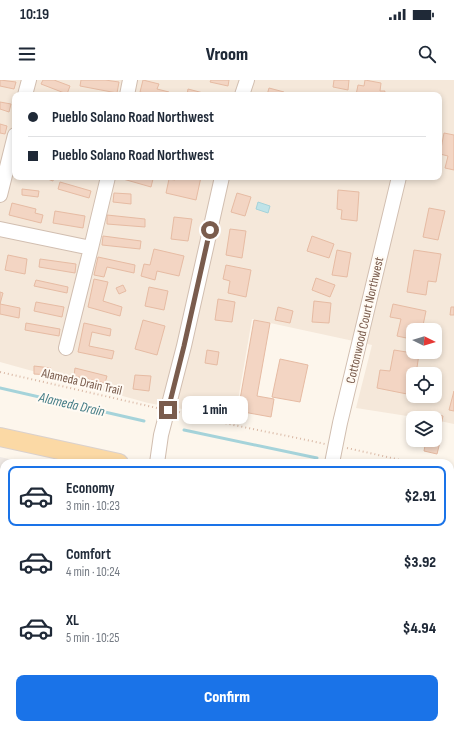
<!DOCTYPE html>
<html lang="en">
<head>
<meta charset="utf-8">
<style>
  :root { --surface:#fff; --page:#f2f2f3; --text:#1f2937; --muted:#747a83; --line:#e0e1e3; --accent:#1a73e8 }
  body { margin:0; font-family:"Sofia Sans Condensed",sans-serif; background:var(--page); color:var(--text); height:100vh; display:flex; flex-direction:column; font-size:15px; white-space:nowrap }
  * { box-sizing:border-box; margin:0 }
  p { font-size:13px; color:var(--muted) }
  .icon { flex:none; width:22px; height:22px; fill:none; stroke:currentColor; stroke-width:2; stroke-linecap:round; stroke-linejoin:round }
  .map { position:relative; flex:1; overflow:hidden }
  .side { position:absolute; left:0px; top:379px; width:454px; height:270px; display:flex; flex-direction:column; background:var(--surface); border-radius:12px 12px 0 0; box-shadow:0 2px 6px #0003 }
  .side>* { flex:none }
  .guide { position:absolute; left:12px; top:12px; width:430px; height:88px; border-radius:8px; box-shadow:0 2px 6px #0003; display:grid; align-content:center; height:88px; padding:0 16px; background:var(--surface) }
  .needle { width:26px; rotate:95deg }
  .fabs { position:absolute; left:406px; top:243px; display:grid; gap:8px }
  .fabs a { display:grid; place-items:center; width:36px; height:36px; border-radius:8px; background:var(--surface); box-shadow:0 2px 6px #0003; font-size:20px }
  .end { position:absolute; width:18px; height:18px; margin:-9px; border:5px solid #7a5c4d; background:#fff; box-shadow:0 0 0 2px #fff }
  .from { border-radius:50% }
  .bubble { position:absolute; height:28px; border-radius:8px; background:var(--surface); box-shadow:0 2px 6px #0003; font-size:13px; font-weight:800; line-height:28px; text-align:center }
  .guide b { display:flex; align-items:center; gap:14px; height:38px; font-size:15px }
  .guide b+b { border-top:1px solid var(--line) }
  .guide i { width:10px; height:10px; background:var(--text) }
  ul { padding:7px 0 0; list-style:none }
  li { display:flex; align-items:center; gap:12px; height:60px; margin:0 8px 6px; padding:0 8px; border:2px solid transparent; border-radius:8px }
  li div { flex:1 }
  li b { display:block; font-size:15px }
  li em { font-style:normal; font-weight:800 }
  li.on { border-color:var(--accent) }
  li>.icon { width:36px; height:36px; stroke-width:1.5 }
  .cta { display:flex; gap:8px; margin-top:auto; padding:8px 16px }
  .cta a { flex:1; height:46px; border-radius:8px; background:var(--accent); color:#fff; font-size:16px; font-weight:800; line-height:46px; text-align:center }
  .status { display:flex; justify-content:space-between; align-items:center; height:28px; padding:0 20px; background:var(--surface); direction:ltr }
  .status svg { height:11px; fill:currentColor }
  header { display:flex; justify-content:space-between; align-items:center; height:52px; padding:0 16px; background:var(--surface); font-size:18px; font-weight:800 }
  .map>svg:first-child { display:block }
  .residential { fill:#f5e8da; fill-rule:evenodd }
  .industrial { fill:#efe9e4 }
  .water { fill:#bfe3e8; stroke:#a5d3da }
  .lines { fill:none; stroke-linecap:round; stroke-linejoin:round }
  .stream { stroke:#a5d3da; stroke-width:3 }
  .building { fill:#f3d5c3; stroke:#e6bba3 }
  .minor-casing { stroke:#d1beb0; stroke-width:16 }
  .major-casing { stroke:#dad1cd; stroke-width:20 }
  .path { stroke:#d9b8a5; stroke-width:2; stroke-dasharray:1 3; stroke-linecap:butt }
  .minor { stroke:#fff; stroke-width:14 }
  .major { stroke:#fbd9a5; stroke-width:18 }
  .route { stroke:#7a5c4d; stroke-width:5 }
  .labels { text-anchor:middle; stroke-width:4; stroke-linejoin:round; paint-order:stroke }
  .street-label { font-size:13px; fill:#7a5c4d; stroke:#fffaf3 }
  .water-label { font-size:14px; font-style:italic; fill:#437c86; stroke:#fffaf3 }
</style>
</head>
<body>
<div class="status"><b>10:19</b><svg viewBox="0 0 49 12"><path d="M0 12V9h3v3zM5 12V6h3v6zM10 12V3h3v9zM15 12V0h3v12zM26 1h20v11H26zM47 4h2v5h-2z"/></svg></div>
<header><svg class="icon" aria-label="menu" viewBox="0 0 24 24"><path d="M4 6h16M4 12h16M4 18h16"/></svg>Vroom<svg class="icon" aria-label="search" viewBox="0 0 24 24"><circle cx="10" cy="10" r="6"/><path d="M15 15l6 6"/></svg></header>
<div class="map">
<svg width="454" height="649" viewBox="0 0 454 649">
  <rect width="100%" height="100%" fill="#fdf6ec"/>
  <path class="residential" d="M0,0H454V344L435,340V338H420L356,328L372,265L252,239L235,338L148,323L0,282ZM15,15H439V97H15ZM413,250H435V272H413ZM413,294H435V316H413Z
    M180,645H408L407,649H179Z"/>
  <path class="industrial" d="M0,377L27,383H4V645H156L155,649H0Z"/>
  <path class="water" d="M258,122L270,126L268,133L256,129Z"/>
  <g class="lines">
    <path class="stream" d="M0,308L144,341
      M184,350L317,378
      M450,406L454,407"/>
  </g>
  <path class="building" d="M0,0L16,2L14,9L0,6Z
    M43,0H54L70,6L67,14L41,4Z
    M81,0H105L119,2L117,13L80,6Z
    M143,0L159,4L157,9L169,12V15H153L140,12Z
    M211,0H229L228,6L210,2Z
    M334,0H349L348,10L333,7Z
    M365,0L381,3L380,11H385L384,15H356L358,5L364,6Z
    M269,8L284,12L283,15H267Z
    M188,9L211,15H187Z
    M0,22L11,24L9,32L0,29Z
    M0,44L7,46L5,54L0,53Z
    M444,53L454,55V90L445,88L448,76L440,74Z
    M42,97H54L53,101Z
    M116,97H146L153,99L151,107Z
    M176,97H201L196,120L166,113L169,99L175,100Z
    M60,102L91,111L89,118L58,109Z
    M22,109L39,111L38,117L22,115Z
    M338,110L359,112L357,141L341,139L342,130L337,129Z
    M114,113L131,114V124L113,122Z
    M237,113L251,117L245,136L231,132Z
    M12,123L36,129L35,133L43,135L41,143L9,135Z
    M429,128L445,131L438,160L423,157Z
    M55,131L85,136L83,148L53,143Z
    M107,135L145,139V147L107,144Z
    M174,137L192,139L188,161L171,159Z
    M230,149L246,151L242,178L226,175Z
    M103,156L141,161L140,169L102,165Z
    M312,156L334,164L329,178L307,171Z
    M154,169L184,176L179,196L157,191L155,200L141,196L144,184L150,185Z
    M337,170L351,173L347,197L332,195Z
    M414,170L441,174L436,202L428,201L426,215L407,212Z
    M8,175L27,179L25,194L5,190Z
    M98,177L135,185L134,193L107,187L104,197L94,195Z
    M40,179L76,184L75,193L39,187Z
    M226,185L251,190L246,217L228,213L230,201L223,199Z
    M316,198L335,205L330,217L312,210Z
    M94,199L108,202L103,221L122,227L120,236L88,227Z
    M36,200L68,207L67,213L34,206Z
    M123,205L126,211L119,214L116,208Z
    M149,207L168,211L164,230L145,226Z
    M0,212L3,213L0,224L20,228L19,238L0,234Z
    M218,219L235,222L232,242L215,240Z
    M314,221L331,223L329,243L312,242Z
    M36,222L64,227L62,237L34,231Z
    M393,224L426,231L422,250H413V266L409,265L411,259L397,256L401,239L390,237Z
    M278,227L293,231L290,243L275,240Z
    M451,227H454V235H450Z
    M143,240L165,246L157,275L135,269Z
    M254,240L270,243L257,316L274,319L271,337L238,331Z
    M26,243L60,249L59,256L25,250Z
    M84,243L111,249L110,256L92,252L89,266L114,271L112,279L78,272Z
    M207,270L219,272L217,285L205,283Z
    M394,270L419,274L416,294H413L412,315L377,308L380,290L390,291Z
    M280,279L308,285L300,322L272,317Z
    M34,286L51,288L50,295L34,294Z
    M75,288L107,296L105,303L74,296Z
    M135,295L151,296L149,311L133,309Z
    M454,311V331L449,330Z
    M433,334L443,336L439,354L435,353V338H433Z
    M435,357L441,358L437,374L424,371L426,360H435Z
    M0,416L4,417V459L0,458Z
    M454,506V550H452L451,557L450,508L453,509Z
    M195,645L211,649H195Z
    M216,645H239L243,646L242,649H215Z
    M373,645H393L392,648L399,649H372Z"/>
  <g class="lines">
    <g class="minor-casing">
      <path id="minor" d="M25,15L29,0
        M127,15L130,0
        M242,15L247,0
        M0,115L15,55
        M0,149L91,168L66,268
        M91,168L108,97
        M157,383L161,355L184,266L222,97
        M332,383L340,343L399,97
        M0,403L4,404
        M0,490L4,491
        M40,649L41,645
        M170,649L171,645
        M328,649L329,645"/>
    </g>
    <g class="major-casing">
      <path id="major" d="M0,357L119,383
        M450,457L454,458"/>
    </g>
    <path class="path" d="M0,292L157,328
      M179,332C227,345 276,353 325,364
      M347,368L414,383
      M450,391L454,392"/>
    <use href="#minor" class="minor"/>
    <use href="#major" class="major"/>
  </g>
  <g class="lines">
    <path class="route" d="M168,330L184,266L210,150"/>
  </g>
  <g class="labels">
    <g class="street-label">
      <text transform="translate(364 240) rotate(-77)" y="5">Cottonwood Court Northwest</text>
      <text transform="translate(82 301) rotate(13)" y="5">Alameda Drain Trail</text>
    </g>
    <g class="water-label">
      <text transform="translate(72 324) rotate(13)" y="5">Alameda Drain</text>
    </g>
  </g>
</svg>
<div class="fabs">
<a><svg class="needle" viewBox="-14 -14 28 28"><path d="M0-13l5 13h-10z" fill="#e53935"/><path d="M0 13l5-13h-10z" fill="#747a83"/></svg></a>
<a><svg class="icon" aria-label="locate" viewBox="0 0 24 24"><circle cx="12" cy="12" r="6"/><path d="M12 2v4M12 18v4M2 12h4M18 12h4"/></svg></a>
<a><svg class="icon" aria-label="layers" viewBox="0 0 24 24"><path d="M12 4l9 5-9 5-9-5zM3 14l9 5 9-5"/></svg></a>
</div>
<i class="end from" style="left:210px;top:150px"></i>
<i class="end" style="left:168px;top:330px"></i>
<div class="bubble" style="left:182px;top:316px;width:66px">1 min</div>
<div class="guide">
<b><i class="from"></i>Pueblo Solano Road Northwest</b>
<b><i></i>Pueblo Solano Road Northwest</b>
</div>
<section class="side">
<ul>
<li class="on"><svg class="icon" aria-label="car" viewBox="0 0 24 24"><path d="M5 17H2v-5l4-1 3-4h7l3 4 3 1v5h-3M9 17h6M6 11h13"/><circle cx="7" cy="17" r="2"/><circle cx="17" cy="17" r="2"/></svg><div><b>Economy</b><p>3 min · 10:23</p></div><em>$2.91</em></li>
<li><svg class="icon" aria-label="car" viewBox="0 0 24 24"><path d="M5 17H2v-5l4-1 3-4h7l3 4 3 1v5h-3M9 17h6M6 11h13"/><circle cx="7" cy="17" r="2"/><circle cx="17" cy="17" r="2"/></svg><div><b>Comfort</b><p>4 min · 10:24</p></div><em>$3.92</em></li>
<li><svg class="icon" aria-label="car" viewBox="0 0 24 24"><path d="M5 17H2v-5l4-1 3-4h7l3 4 3 1v5h-3M9 17h6M6 11h13"/><circle cx="7" cy="17" r="2"/><circle cx="17" cy="17" r="2"/></svg><div><b>XL</b><p>5 min · 10:25</p></div><em>$4.94</em></li>
</ul>
<div class="cta"><a>Confirm</a></div>
</section>
</div>
</body>
</html>
